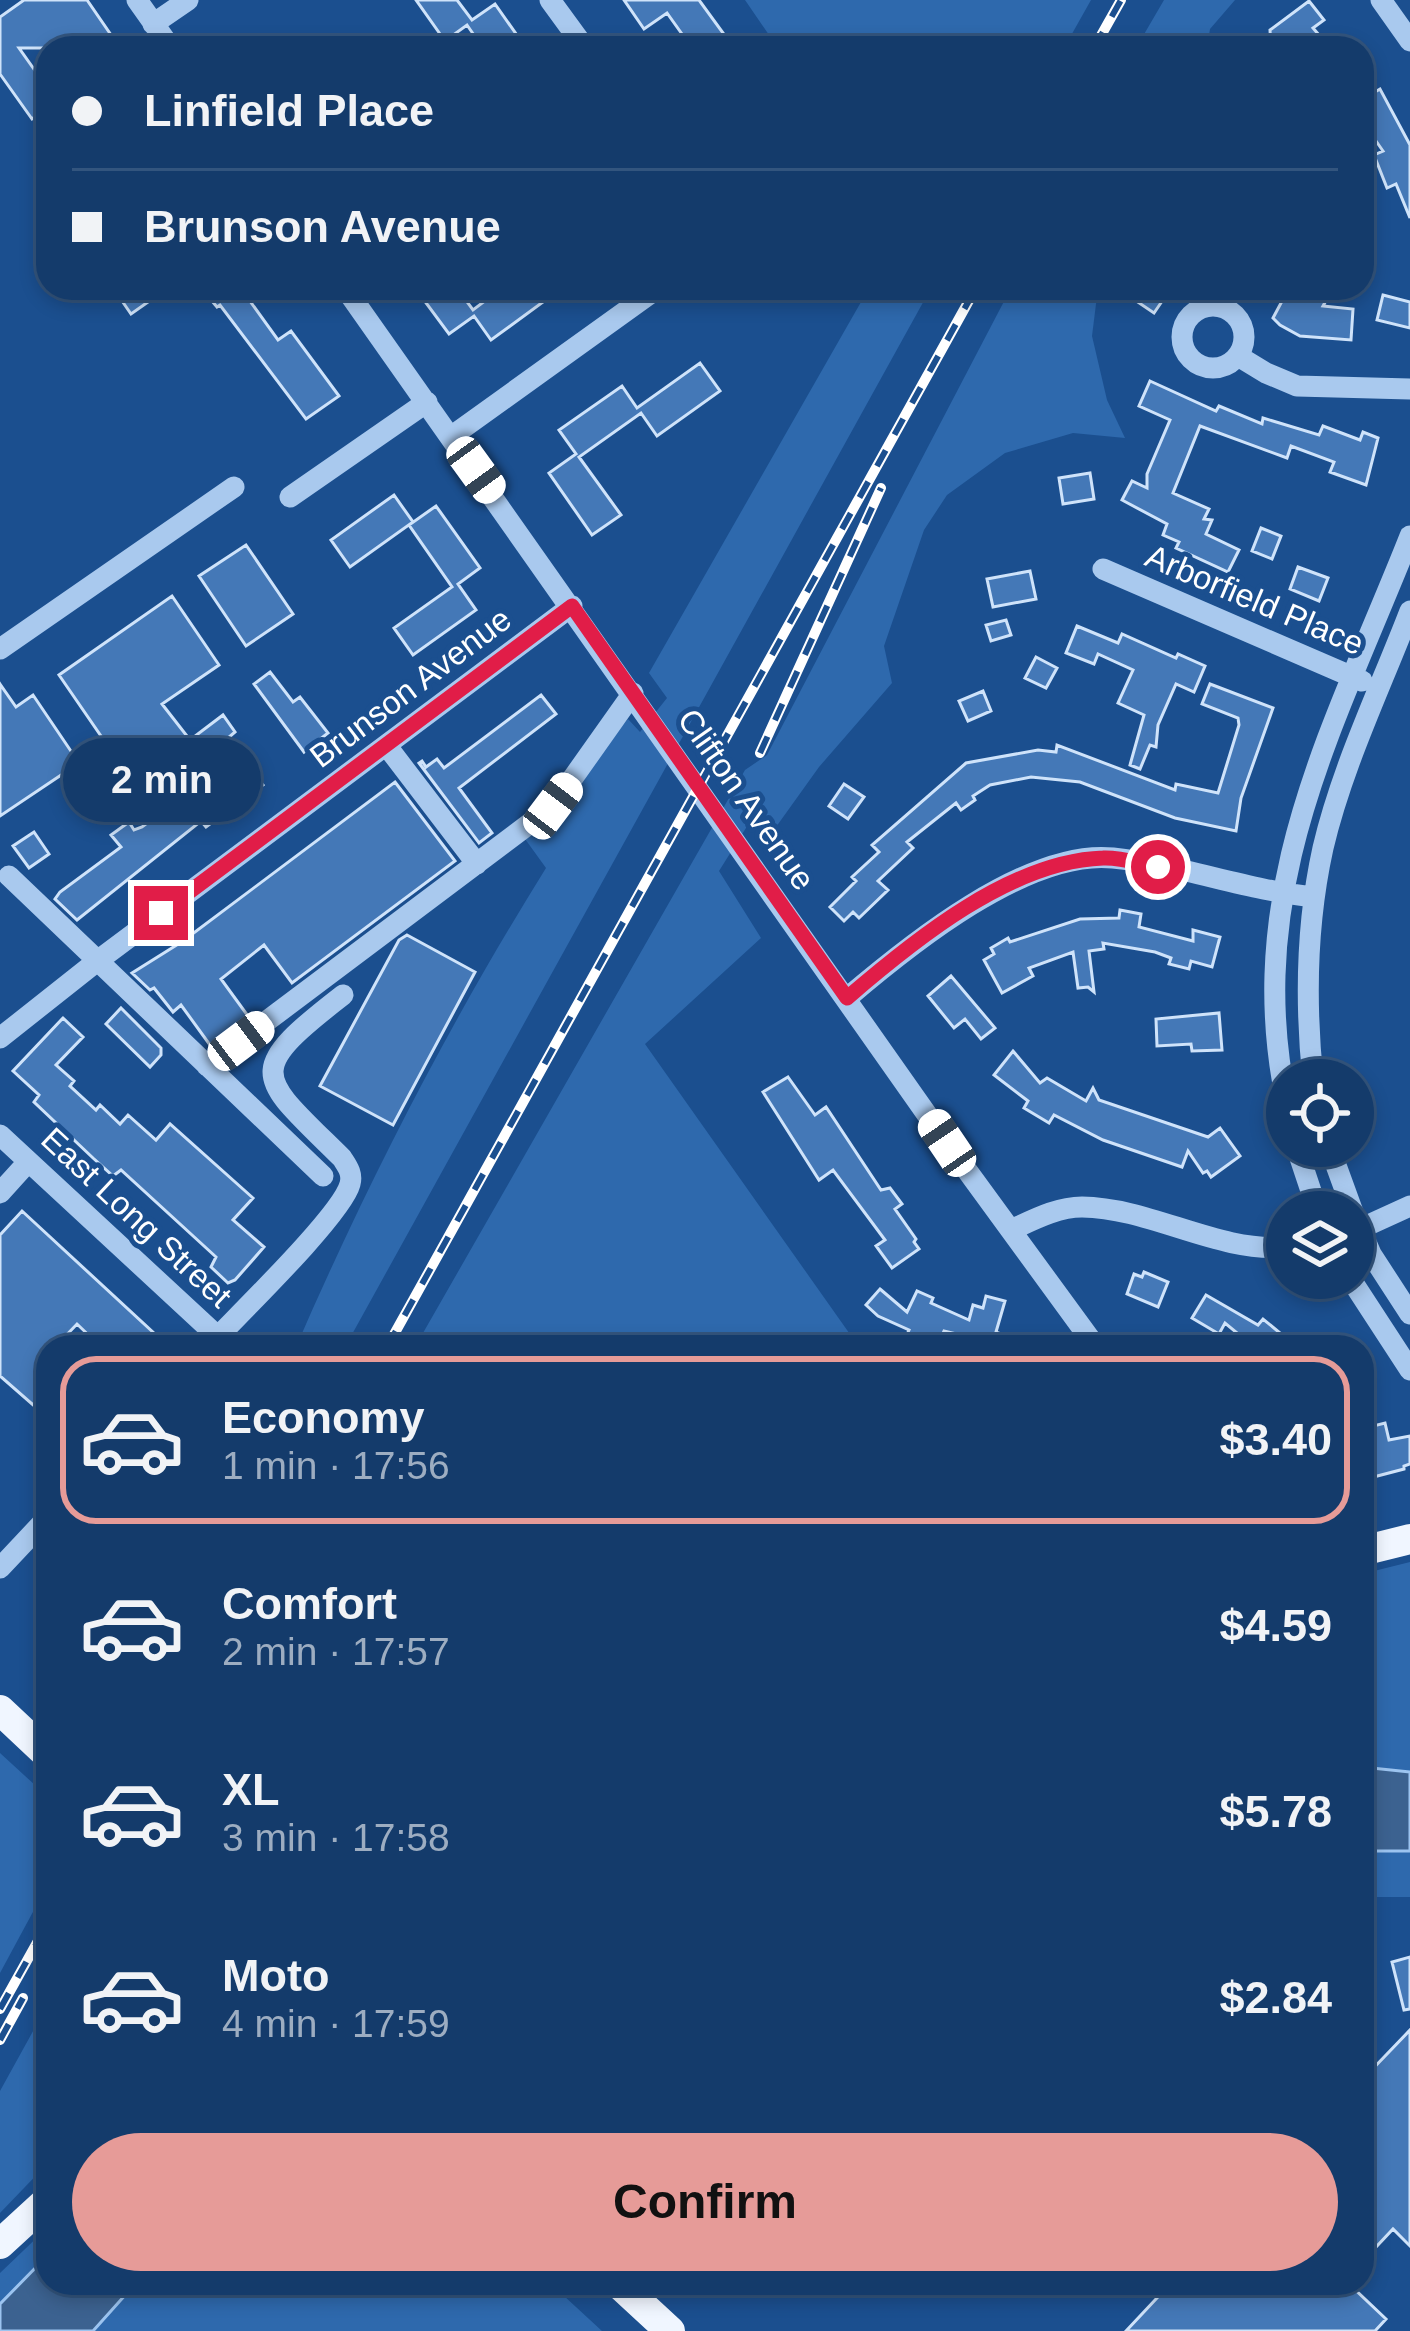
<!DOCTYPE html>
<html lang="en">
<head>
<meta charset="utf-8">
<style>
  :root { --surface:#143b6b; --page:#214673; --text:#f1f3f6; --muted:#9dadc1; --line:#33557e; --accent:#e69b98 }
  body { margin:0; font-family:Helvetica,sans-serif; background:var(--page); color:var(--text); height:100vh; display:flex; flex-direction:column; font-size:45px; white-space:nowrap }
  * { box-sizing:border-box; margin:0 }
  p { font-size:39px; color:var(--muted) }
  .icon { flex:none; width:66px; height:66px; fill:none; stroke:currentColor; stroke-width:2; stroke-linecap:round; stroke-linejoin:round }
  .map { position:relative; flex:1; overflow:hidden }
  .side { position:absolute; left:36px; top:1335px; width:1338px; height:960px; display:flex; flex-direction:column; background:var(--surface); border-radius:36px; box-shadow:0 6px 18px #0003,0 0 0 3px var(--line) }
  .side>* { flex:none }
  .top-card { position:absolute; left:36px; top:36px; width:1338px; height:264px; border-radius:36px; box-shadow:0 6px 18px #0003,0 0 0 3px var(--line); display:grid; align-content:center; height:264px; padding:0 36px; background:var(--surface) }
  .controls { position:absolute; left:1266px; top:1059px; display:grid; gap:24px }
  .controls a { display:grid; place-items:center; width:108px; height:108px; border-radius:50%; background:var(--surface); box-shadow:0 6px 18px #0003,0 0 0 3px var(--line); font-size:60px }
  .end { position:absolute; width:54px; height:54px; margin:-27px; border:15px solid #e11d48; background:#fff; box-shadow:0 0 0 6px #fff }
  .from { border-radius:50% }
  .bubble { position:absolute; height:84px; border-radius:42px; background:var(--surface); box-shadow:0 6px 18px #0003,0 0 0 3px var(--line); font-size:39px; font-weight:700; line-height:84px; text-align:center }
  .car { position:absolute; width:36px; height:72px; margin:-36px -18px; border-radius:15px; box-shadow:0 0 9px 3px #0007; background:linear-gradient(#fff 24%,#345 0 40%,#fff 0 76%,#345 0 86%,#fff 0) }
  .top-card b { display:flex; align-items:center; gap:42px; height:114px; font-size:45px }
  .top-card b+b { border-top:3px solid var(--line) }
  .top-card i { width:30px; height:30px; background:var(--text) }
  ul { padding:21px 0 0; list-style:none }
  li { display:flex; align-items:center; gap:36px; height:168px; margin:0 24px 18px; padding:0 12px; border:6px solid transparent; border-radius:36px }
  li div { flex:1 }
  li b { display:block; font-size:45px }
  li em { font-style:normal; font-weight:700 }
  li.current { border-color:var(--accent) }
  li>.icon { width:108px; height:108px; stroke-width:1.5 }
  .action { display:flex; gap:24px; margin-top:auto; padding:24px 36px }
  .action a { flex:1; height:138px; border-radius:72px; background:var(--accent); color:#111; font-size:48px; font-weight:700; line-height:138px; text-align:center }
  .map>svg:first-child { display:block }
  .green { fill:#2e69ad }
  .water { fill:#3c6290; stroke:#9cc4f0; stroke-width:3 }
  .building { fill:#4478b7; stroke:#cfe3fa; stroke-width:3 }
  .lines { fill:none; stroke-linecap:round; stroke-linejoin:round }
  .minor { stroke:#a9c9ee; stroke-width:21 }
  .major { stroke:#f0f6ff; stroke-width:30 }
  .rail-casing { stroke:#fff; stroke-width:10 }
  .rail { stroke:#1b4f8f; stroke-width:6; stroke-dasharray:18; stroke-linecap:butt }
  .route { stroke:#e11d48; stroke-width:15 }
  .labels { text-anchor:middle; stroke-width:10; stroke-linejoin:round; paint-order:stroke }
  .street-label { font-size:33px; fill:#fff; stroke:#1b4f8f }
</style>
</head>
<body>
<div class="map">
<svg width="1410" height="2331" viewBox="0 0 1410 2331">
  <rect width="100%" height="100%" fill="#1b4f8f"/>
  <path class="green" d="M745,0H1091L1064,48H778Z
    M1164,0H1235L1210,29L1207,48H1136Z
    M869,288H931L345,1347H296C368,1181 450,1022 546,868L520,832L628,719L640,732L667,698L649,673Z
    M1011,288H1098L1092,336L1107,400L1125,438L1073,433L1005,453L947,495L924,530L884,646L892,683L819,767L771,834L756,812L719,871L761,938L645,1044L859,1347H415L745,770L767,755Z
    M1410,1562V1772L1362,1767V1574Z
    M0,1753L48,1797V1884L0,1973Z
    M1362,1851H1410V1897H1362Z
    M48,2004V2163L0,2213V2091Z
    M48,2227V2283H550L602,2331H0V2273Z"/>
  <path class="water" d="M1362,1767L1410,1772V1851H1362Z
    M48,2255V2283H136L93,2331H0V2304Z"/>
  <path class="building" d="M24,0H87L120,48H19L48,89V107L32,119L0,74V17Z
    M416,0H457L472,20L495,4L526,48H483L467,25L445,41Z
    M624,0H699L734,48H692L667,13L644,29Z
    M1309,1L1324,20L1313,28L1319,35L1313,39L1320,48H1271L1270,30Z
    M1362,73L1375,92L1380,89L1410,145V218L1396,184L1387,188L1374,155L1383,151L1362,121Z
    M135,288L148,302L131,314L120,298Z
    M201,288H245L242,290L278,340L291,331L339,396L306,419L220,305L217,307Z
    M415,288H457L473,310L502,288H562L491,340L474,316L449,334Z
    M1117,288H1171L1154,313Z
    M1289,288H1333L1323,306L1353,309L1351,340L1300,336L1280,325L1273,318Z
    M1383,295L1410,302V328L1377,320Z
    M700,363L720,391L657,436L641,413L579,457L621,515L592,535L549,473L576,454L559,430L622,386L637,408Z
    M1150,381L1216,411L1219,406L1262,424L1263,418L1319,435L1323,426L1360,440L1363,432L1378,438L1366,485L1330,472L1334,462L1291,446L1287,458L1200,426L1173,493L1209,509L1204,519L1212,520L1206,534L1239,550L1228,572L1176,548L1179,542L1163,535L1167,524L1122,500L1132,481L1147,488V474L1170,420L1139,406Z
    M1090,473L1094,499L1063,504L1059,478Z
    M394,495L413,522L350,567L331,540Z
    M436,506L480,568L458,584L476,610L413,655L394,628L452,587L409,525Z
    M1261,528L1281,536L1272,559L1252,551Z
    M246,545L293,614L246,646L199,576Z
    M1298,567L1328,578L1319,601L1290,589Z
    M1030,571L1036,599L993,607L987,579Z
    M172,596L219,665L162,704L190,740L223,715L235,732L228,738L263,785L206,827L201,821L77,920L55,899L60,892L121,847L111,835L129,822L134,830L142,827L183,796L160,766L134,784L59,675Z
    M1006,620L1011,635L991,641L986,625Z
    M1077,626L1118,643L1122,634L1176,658L1178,654L1205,666L1194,692L1176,684L1158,725L1156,747L1150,745L1140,769L1130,765L1144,715L1118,703L1133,670L1098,654L1094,664L1066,653Z
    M1036,657L1057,668L1046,688L1025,678Z
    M270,672L293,702L300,697L328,733L304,752L254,684Z
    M0,684L16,707L33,695L79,763L0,816Z
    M1210,684L1273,708L1241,798L1236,831L1175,818L1080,782L1031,777L990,785L973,796L975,800L961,810L956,803L907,842L913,848L878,881L888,890L859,918L853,912L844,921L830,907L856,881L852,877L879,852L872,845L966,763L1038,750L1056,752L1057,745L1175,790L1176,784L1218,793L1239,725L1238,718L1202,704Z
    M983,691L991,711L968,721L959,701Z
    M541,695L556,714L459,788L492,833L479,843L419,763L422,761L426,767L437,759L444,768Z
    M395,782L455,861L292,983L264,945L221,979L248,1016L210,1045L181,1005L173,1012L154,988L150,990L132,973L183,941Z
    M844,784L864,797L848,819L829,806Z
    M34,832L49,854L29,868L13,846Z
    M1120,910L1141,914L1139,927L1193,941V930L1220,937L1212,967L1191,961L1189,969L1169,964L1171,958L1155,952L1103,943L1104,949L1089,951L1094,992L1088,987L1078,988L1073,952L1029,968L1033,976L1002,993L984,960L994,954L991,948L1008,938L1010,942L1080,919L1119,918Z
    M407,935L475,972L393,1125L320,1086L399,940Z
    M951,976L995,1028L981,1039L965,1019L954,1028L928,996Z
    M121,1008L161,1048V1055L150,1067L106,1024Z
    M1219,1013L1222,1050L1192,1051L1191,1044L1157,1046L1156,1019Z
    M63,1018L83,1037L56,1065L74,1081L70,1086L96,1110L100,1105L120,1124L128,1115L156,1140L170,1124L253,1198L233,1220L264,1247L235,1280L228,1283L211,1267L216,1257L121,1170L113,1176L93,1158L34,1102L39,1095L13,1071Z
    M1013,1051L1040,1083L1047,1078L1086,1101L1093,1088L1099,1100L1208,1137L1220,1128L1240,1156L1211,1177L1207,1171L1203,1173L1188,1151L1182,1167L1103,1140L1054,1115L1049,1123L1024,1108L1028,1101L994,1075Z
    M788,1077L815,1115L826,1107L881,1190L890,1188L902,1204L895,1209L916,1239L914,1242L919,1249L892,1268L876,1246L885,1240L833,1170L819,1180L763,1092Z
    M22,1211L169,1347H101L77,1324L55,1347H48V1418L0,1376V1235Z
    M1144,1272L1168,1282L1158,1307L1127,1294L1134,1274L1142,1277Z
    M880,1289L907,1312L917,1291L933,1298L931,1303L969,1320L973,1305L983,1308L986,1296L1005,1301L996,1332L1008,1337L1005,1346L994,1343L992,1347H975L978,1339L944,1331L939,1342L924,1337L920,1346L905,1339L909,1330L878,1316L866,1305Z
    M1206,1295L1258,1325L1263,1319L1297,1347H1254L1225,1323L1219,1334L1192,1318Z
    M1385,1423L1389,1440L1410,1436V1464L1404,1466V1469L1362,1480V1448L1374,1445L1369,1427Z
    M1410,1957V2009L1404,2010L1392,1962Z
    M1410,2030V2246L1393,2229L1362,2262V2080Z
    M1171,2283H1348L1386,2319L1375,2331H1126Z"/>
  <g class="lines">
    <path class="minor" d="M137,0L171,48
      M550,0L585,48
      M1381,0L1410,41
      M153,24L188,0
      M177,48L191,44L205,48
      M345,288L947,1143L1096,1347
      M1182 337a31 31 0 1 1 62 0a31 31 0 1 1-62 0Z
      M1238,356L1266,373L1297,386L1410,389
      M452,436L658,288
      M290,497L427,402
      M1103,569L1362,681
      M0,649L234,487
      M386,745L477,864
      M9,876L323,1176
      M847,998C908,946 1027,849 1113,858C1181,865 1246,890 1314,897
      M0,1038L96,962L572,606
      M207,1066L553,806L633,693
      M1313,1080C1305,1002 1306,925 1323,848C1342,767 1380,689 1410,611
      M1287,1105C1241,890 1334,728 1410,536
      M0,1135L229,1347
      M1296,1146L1318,1212
      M1329,1146L1353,1212
      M0,1193L28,1162
      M1353,1212L1371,1254L1410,1314
      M1011,1230C1033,1220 1057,1207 1082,1207C1152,1208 1217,1253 1287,1247
      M1353,1232L1410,1206
      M1350,1278L1410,1370
      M208,1347C235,1318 342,1215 350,1184C353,1173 347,1166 342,1158C258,1075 242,1073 343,995
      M0,1568L48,1517"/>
    <path class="major" d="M1362,1551L1410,1539
      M0,1710L48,1755
      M0,2244L48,2200
      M618,2283L670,2331"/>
    <g class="rail-casing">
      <path id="rail" d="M1094,48L1121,0
        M760,753L881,488
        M387,1347L976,288
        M0,2009L48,1923
        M0,2040L23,1998"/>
    </g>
    <use href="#rail" class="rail"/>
  </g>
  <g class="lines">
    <path class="route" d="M161,913L572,606L847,998C913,941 1011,861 1103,858C1121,857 1140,864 1158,867"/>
  </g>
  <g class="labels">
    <g class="street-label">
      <text transform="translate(1255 599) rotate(23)" y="12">Arborfield Place</text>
      <text transform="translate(410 687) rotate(-37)" y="12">Brunson Avenue</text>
      <text transform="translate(747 799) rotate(55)" y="12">Clifton Avenue</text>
      <text transform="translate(137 1217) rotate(43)" y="12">East Long Street</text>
    </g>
  </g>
</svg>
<div class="controls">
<a><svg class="icon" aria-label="locate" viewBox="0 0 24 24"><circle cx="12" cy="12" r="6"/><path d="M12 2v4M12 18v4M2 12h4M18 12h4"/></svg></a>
<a><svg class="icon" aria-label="layers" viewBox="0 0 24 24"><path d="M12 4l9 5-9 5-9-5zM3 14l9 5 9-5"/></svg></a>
</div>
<i class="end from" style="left:1158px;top:867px"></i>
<i class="end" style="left:161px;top:913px"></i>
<div class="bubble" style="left:63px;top:738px;width:198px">2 min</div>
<i class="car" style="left:476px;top:470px;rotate:144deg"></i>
<i class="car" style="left:553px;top:806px;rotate:37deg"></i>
<i class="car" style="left:241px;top:1041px;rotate:53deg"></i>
<i class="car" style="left:947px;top:1143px;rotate:326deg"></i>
<div class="top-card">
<b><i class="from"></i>Linfield Place</b>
<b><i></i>Brunson Avenue</b>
</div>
<section class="side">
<ul>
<li class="current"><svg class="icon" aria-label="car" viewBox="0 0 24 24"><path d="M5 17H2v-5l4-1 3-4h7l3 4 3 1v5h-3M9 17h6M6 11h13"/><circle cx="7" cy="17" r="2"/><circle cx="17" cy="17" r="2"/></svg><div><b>Economy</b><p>1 min · 17:56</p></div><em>$3.40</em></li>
<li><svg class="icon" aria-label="car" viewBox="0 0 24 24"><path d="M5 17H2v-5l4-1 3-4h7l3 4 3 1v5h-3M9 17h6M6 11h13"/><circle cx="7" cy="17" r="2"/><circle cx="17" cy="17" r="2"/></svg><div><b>Comfort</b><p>2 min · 17:57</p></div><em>$4.59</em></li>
<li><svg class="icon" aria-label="car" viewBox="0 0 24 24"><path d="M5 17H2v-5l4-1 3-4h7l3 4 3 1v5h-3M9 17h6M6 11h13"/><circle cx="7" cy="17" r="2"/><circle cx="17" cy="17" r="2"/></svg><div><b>XL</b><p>3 min · 17:58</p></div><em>$5.78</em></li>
<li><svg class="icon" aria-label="car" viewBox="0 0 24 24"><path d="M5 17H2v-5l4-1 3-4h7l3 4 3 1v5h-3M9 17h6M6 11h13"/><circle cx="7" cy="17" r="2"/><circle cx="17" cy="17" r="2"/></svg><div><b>Moto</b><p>4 min · 17:59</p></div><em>$2.84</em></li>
</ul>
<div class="action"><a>Confirm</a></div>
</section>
</div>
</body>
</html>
